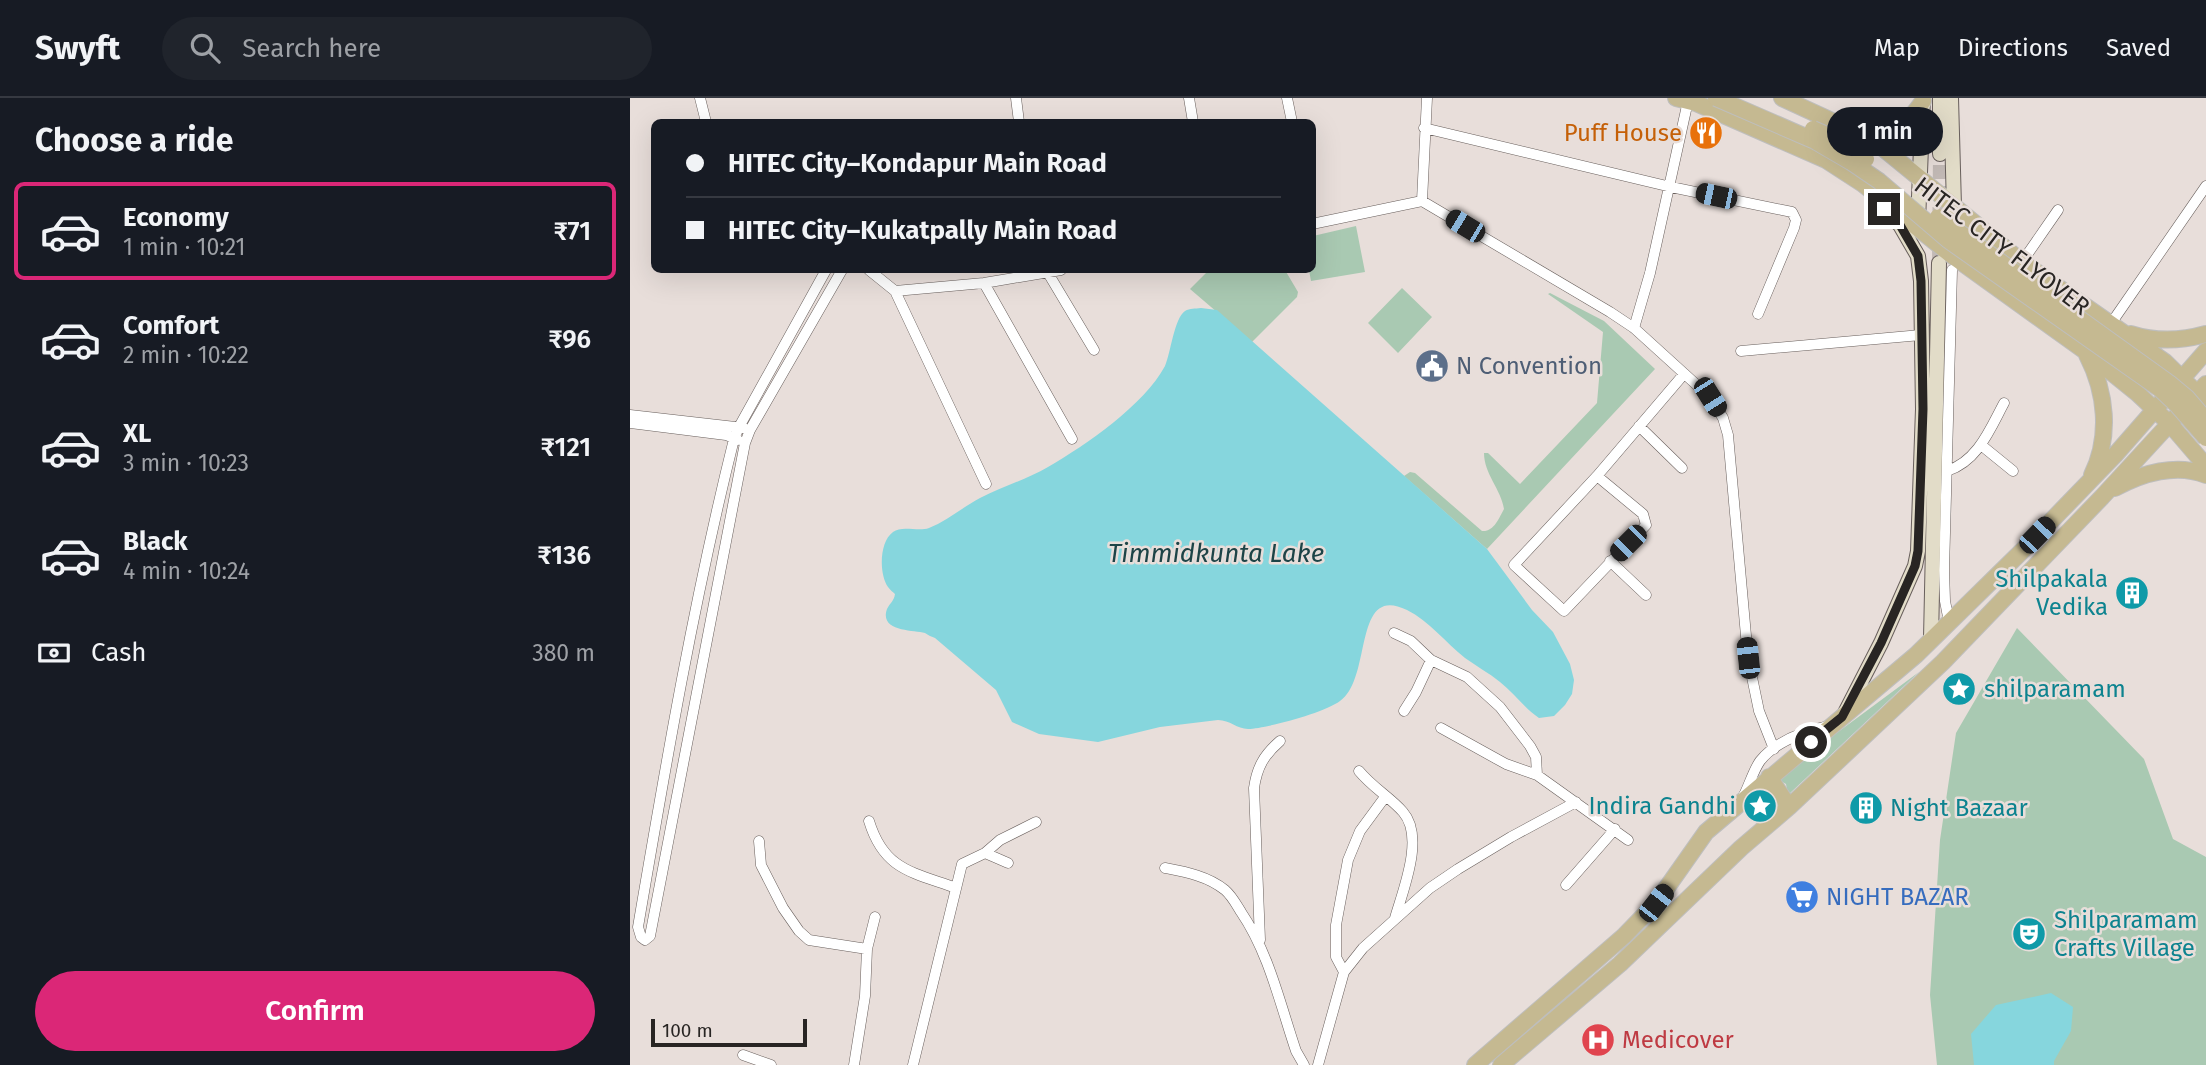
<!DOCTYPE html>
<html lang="en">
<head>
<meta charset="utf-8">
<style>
  :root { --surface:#171b24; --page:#20242c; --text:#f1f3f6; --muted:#9ea1a6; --line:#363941; --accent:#db2777 }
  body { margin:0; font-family:"Fira Sans",sans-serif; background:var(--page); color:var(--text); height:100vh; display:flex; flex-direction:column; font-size:26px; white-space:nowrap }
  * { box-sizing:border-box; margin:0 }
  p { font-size:23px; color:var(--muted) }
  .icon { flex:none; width:38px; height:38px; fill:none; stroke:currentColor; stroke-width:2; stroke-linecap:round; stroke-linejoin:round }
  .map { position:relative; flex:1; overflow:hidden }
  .details { display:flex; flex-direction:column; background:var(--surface); width:630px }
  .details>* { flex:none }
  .guide { position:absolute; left:21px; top:21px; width:665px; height:154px; border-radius:10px; box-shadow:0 7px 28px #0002; display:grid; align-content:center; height:154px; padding:0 35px; background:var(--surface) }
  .scale { position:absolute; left:21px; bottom:18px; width:156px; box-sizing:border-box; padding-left:7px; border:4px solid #282523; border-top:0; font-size:19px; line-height:24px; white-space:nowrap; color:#282523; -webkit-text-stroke:5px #e8deda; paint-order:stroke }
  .end { position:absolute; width:32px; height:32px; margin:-16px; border:9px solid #282523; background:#fff; box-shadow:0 0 0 4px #fff }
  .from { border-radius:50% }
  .bubble { position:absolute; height:49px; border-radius:24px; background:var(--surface); box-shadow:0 7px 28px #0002; font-size:23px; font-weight:600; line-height:49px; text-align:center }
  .car { position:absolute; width:21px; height:42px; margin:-21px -10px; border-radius:9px; box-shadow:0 0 5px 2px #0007; background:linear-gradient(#222 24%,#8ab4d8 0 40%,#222 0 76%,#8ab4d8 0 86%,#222 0) }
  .guide b { display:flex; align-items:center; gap:24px; height:66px; font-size:26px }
  .guide b+b { border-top:2px solid var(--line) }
  .guide i { width:18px; height:18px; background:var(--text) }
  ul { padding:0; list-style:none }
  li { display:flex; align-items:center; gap:21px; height:98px; margin:0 14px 10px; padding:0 21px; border:4px solid transparent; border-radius:10px }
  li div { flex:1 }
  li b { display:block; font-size:26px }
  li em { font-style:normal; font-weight:600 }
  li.active { border-color:var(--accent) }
  li>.icon { width:63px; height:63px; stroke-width:1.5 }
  h2 { padding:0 35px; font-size:32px; line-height:84px }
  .pay { display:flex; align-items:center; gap:18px; height:77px; padding:0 35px; font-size:26px }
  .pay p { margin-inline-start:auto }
  .cta { display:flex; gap:14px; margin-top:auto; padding:14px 35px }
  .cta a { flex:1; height:80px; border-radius:42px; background:var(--accent); color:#fff; font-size:28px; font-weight:600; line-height:80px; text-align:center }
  header { display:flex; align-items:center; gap:42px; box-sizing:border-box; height:98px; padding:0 35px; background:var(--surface); border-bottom:2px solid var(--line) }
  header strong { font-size:33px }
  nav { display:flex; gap:38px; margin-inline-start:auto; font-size:24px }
  .search { width:490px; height:63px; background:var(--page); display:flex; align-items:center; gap:18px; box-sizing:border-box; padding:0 24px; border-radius:38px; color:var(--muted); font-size:26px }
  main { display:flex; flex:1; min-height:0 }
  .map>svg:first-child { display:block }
  .green { fill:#a9c9b2 }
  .water { fill:#86d6dd }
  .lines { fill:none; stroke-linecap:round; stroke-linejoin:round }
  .secondary-tunnel { stroke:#c2b9b5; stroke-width:14; stroke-dasharray:14 7; stroke-linecap:butt }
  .street-casing { stroke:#685f5c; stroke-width:11 }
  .secondary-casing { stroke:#685f5c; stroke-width:16 }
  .primary-casing { stroke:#bebebd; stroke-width:18 }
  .street { stroke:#fff; stroke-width:10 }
  .secondary { stroke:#e2dcc8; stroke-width:14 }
  .primary { stroke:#c5b991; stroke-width:16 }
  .primary-bridge-casing { stroke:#bebebd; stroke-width:18; stroke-linecap:butt }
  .primary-bridge { stroke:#c5b991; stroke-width:16 }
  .route { stroke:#282523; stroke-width:9 }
  .labels { text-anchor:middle; stroke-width:5; stroke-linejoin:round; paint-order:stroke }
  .food-label { font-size:24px; fill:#c56008; stroke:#e8deda; text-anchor:end }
  .street-label { font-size:24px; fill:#282523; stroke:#e8deda }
  .service-label { font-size:24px; fill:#4e5e75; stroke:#e8deda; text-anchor:start }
  .culture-label { font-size:24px; fill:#0d838f; stroke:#e8deda; text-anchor:start }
  .shop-label { font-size:24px; fill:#366cbe; stroke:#e8deda; text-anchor:start }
  .health-label { font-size:24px; fill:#be3a42; stroke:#e8deda; text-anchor:start }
  .water-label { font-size:26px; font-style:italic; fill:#1d4447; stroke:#e8deda }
</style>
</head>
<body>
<header>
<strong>Swyft</strong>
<div class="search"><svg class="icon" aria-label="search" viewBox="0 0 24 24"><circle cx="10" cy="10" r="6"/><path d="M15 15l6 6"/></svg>Search here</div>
<nav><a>Map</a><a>Directions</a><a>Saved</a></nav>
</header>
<main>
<section class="details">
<h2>Choose a ride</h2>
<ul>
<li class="active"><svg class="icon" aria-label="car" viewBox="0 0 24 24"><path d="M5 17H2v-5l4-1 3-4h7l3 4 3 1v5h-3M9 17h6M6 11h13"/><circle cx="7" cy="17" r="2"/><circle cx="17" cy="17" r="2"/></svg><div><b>Economy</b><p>1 min · 10:21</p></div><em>₹71</em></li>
<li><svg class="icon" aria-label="car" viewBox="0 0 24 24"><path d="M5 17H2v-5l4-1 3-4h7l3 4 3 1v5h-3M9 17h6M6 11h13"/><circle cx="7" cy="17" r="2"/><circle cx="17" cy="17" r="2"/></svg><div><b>Comfort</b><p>2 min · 10:22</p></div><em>₹96</em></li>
<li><svg class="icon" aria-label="car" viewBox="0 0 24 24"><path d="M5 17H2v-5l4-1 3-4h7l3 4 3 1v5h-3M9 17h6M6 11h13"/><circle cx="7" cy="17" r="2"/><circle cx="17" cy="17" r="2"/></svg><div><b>XL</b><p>3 min · 10:23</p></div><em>₹121</em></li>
<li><svg class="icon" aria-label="car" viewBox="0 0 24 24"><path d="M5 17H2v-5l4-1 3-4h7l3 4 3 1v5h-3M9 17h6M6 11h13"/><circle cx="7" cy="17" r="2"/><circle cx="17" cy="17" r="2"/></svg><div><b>Black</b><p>4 min · 10:24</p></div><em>₹136</em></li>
</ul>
<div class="pay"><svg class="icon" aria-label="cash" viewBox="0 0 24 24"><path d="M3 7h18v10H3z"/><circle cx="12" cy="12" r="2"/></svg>Cash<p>380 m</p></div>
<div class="cta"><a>Confirm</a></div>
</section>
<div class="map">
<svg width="1576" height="967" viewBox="0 0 1576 967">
  <rect width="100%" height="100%" fill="#e8deda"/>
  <path class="green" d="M726,128L735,174L681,183L679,172H682L683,138Z
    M579,172H655L668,194L667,199L622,244L560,191Z
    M772,190L802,219L768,255L738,225Z
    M920,195L974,223L1025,271L857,451L774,378L780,374L785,375L852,433C864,434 869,420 874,411C871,391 854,376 854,355H858L890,386L967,305L973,234L918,196Z
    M1387,530L1514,661L1543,741L1576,759V967H1307L1300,897L1310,742L1326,635Z
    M1289,574L1158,697L1156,686L1146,680Z"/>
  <path class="water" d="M571,210L587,212L857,451L902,512L923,534L940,566L944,582L942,596L935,607L924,618L909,620C894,610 884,595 870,584C859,575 846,568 835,560C816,545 799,523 777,512C722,485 743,580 710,603C694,615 638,630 618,631C607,631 600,622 588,622L530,629L468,644L409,636L382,624L366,592L305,540C302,539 298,537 295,535C283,532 249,534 257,511C260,505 264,503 265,496C263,494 260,492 258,489C249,476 249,444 263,434C272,427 288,434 299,430C317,423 333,409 350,400C372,389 397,381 418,369C456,347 514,307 535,268C541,254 544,221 555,213C560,210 565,211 571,210Z
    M1421,895L1443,909L1441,933L1424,963V967H1344L1341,936L1366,907Z"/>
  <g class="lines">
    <path class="secondary-tunnel" d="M1309,165L1310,56"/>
    <g class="street-casing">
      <path id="street" d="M70,0L76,24
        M386,0L389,24
        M559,0L563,24
        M657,0L662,24
        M794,30L1041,89L1162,114L1166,122L1164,130L1128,216
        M792,103L797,0
        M682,126L792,103L980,214L1004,230L1080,299L1093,320L1098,337L1118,560L1129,613L1144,651
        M1392,164L1428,112
        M196,172L109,329L104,341C64,501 36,665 8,829L11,839L15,842L20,838L115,345L120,332L212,172
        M239,172L265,193L356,386
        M418,175L464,252
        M354,185L442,341
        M265,193L354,185L431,172
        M1480,227L1576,88
        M1004,230L1020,175L1058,3
        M1111,253L1291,237
        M0,317L114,330
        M0,325L96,337L108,342
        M1009,328L1052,370
        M1351,347L1383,373
        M1317,373C1348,363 1360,331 1374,305
        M967,378L1013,416L1016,427L934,513L884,467L967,378L1054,276
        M980,463L1016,497
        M1319,524L1315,503L1314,472L1322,172
        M764,535L781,543L801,562L837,579L870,609L900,648L906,659L907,677
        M774,613L786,594L801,562
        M811,630L876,666L907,677L998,742
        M729,673C743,690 760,699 773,714C795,739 773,792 765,820
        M1113,699C1119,688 1123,673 1130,663C1146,643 1175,633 1199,628
        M239,723C254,772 282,774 326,790
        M129,743L131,767L153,810L169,833L179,842L237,851L235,898L224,967
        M355,755L370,742L406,724
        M535,770C556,774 578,778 595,792C602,798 606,806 611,814C639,855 650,906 666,953L674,967
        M936,787L985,731
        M630,842L624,690C627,669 634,657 650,643
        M237,851L245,819
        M714,874L706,859V827L718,762L730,733L755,699
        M113,957L141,967
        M283,967L332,766L355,755L378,765
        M688,967L714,874L733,850L800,790L828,771L881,739L946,704"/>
    </g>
    <g class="secondary-casing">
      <path id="secondary" d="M1310,0V56
        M1321,0L1324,108L1322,139
        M1288,124L1293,0
        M1301,541L1309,165
        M1215,615L1251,545L1285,468L1288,453L1293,311L1291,183L1288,158L1270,127L1251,108"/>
    </g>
    <g class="primary-casing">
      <path id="primary" d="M1046,0L1066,5L1196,62L1233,86L1320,156L1455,253L1507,295L1540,326L1576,368
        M1152,0L1243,42L1392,164L1535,264L1576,304
        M1243,42C1265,36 1280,23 1293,3
        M1501,236C1526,244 1551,243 1576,236
        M1457,257C1476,294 1481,338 1462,377
        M1485,390C1512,375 1547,365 1576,377
        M1139,679L1159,709
        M845,967L994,838L1026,805L1076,734L1286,557L1391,454L1485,357L1576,253
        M871,967L990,866L1111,750L1159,709L1313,564L1472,399L1576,286"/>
    </g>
    <use href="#street" class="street"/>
    <use href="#secondary" class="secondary"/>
    <use href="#primary" class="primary"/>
    <g class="primary-bridge-casing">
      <path id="primary-bridge" d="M1086,0L1185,43L1221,64L1249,83L1318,142L1530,291L1547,307L1576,340
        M1183,31L1208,42L1236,61
        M1308,119L1539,285L1557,300L1576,322"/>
    </g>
    <use href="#primary-bridge" class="primary-bridge"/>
  </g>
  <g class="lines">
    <path class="route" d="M1181,644L1212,619L1251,545L1285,468L1288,453L1293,311L1291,183L1288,158L1270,127L1254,111"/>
  </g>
  <defs>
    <g id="restaurant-disc" transform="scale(1.75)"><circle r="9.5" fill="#e8710a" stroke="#e8deda"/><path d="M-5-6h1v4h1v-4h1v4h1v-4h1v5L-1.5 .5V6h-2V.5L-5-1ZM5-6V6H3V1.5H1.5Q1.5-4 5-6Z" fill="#fff"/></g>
    <g id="civic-disc" transform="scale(1.75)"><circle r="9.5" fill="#5c6f8a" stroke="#e8deda"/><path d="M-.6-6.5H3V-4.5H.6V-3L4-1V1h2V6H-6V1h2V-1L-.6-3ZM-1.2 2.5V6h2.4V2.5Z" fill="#fff"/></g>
    <g id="building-disc" transform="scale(1.75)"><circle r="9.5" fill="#0f9aa8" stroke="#e8deda"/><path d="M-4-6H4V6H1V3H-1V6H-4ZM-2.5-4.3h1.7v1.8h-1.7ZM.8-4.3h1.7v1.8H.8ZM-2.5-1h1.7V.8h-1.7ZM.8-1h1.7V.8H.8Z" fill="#fff"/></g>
    <g id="sight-disc" transform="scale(1.75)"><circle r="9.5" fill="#0f9aa8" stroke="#e8deda"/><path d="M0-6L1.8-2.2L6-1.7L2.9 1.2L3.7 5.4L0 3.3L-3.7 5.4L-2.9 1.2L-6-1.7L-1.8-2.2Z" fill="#fff"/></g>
    <g id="supermarket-disc" transform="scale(1.75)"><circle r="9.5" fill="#3f7fe0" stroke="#e8deda"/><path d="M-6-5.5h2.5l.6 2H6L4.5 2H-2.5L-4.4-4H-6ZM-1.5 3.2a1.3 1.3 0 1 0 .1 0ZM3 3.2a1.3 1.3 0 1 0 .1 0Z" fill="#fff"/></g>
    <g id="theatre-disc" transform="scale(1.75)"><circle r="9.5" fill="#0f9aa8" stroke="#e8deda"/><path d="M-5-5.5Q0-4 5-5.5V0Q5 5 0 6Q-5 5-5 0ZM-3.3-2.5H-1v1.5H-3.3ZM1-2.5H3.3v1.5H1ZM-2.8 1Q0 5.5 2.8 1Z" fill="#fff"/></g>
    <g id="hospital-disc" transform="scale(1.75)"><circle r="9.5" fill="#e0444e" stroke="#e8deda"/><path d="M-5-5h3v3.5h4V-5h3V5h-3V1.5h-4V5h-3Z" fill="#fff"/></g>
  </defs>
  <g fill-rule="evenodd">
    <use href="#restaurant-disc" x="1076" y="35"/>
    <use href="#civic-disc" x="802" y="268"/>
    <use href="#building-disc" x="1502" y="495"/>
    <use href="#sight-disc" x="1329" y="591"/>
    <use href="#sight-disc" x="1130" y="708"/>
    <use href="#building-disc" x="1236" y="710"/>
    <use href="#supermarket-disc" x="1172" y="799"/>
    <use href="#theatre-disc" x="1399" y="836"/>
    <use href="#hospital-disc" x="968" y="942"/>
  </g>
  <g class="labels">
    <g class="food-label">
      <text x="1052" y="43">Puff House</text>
    </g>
    <g class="street-label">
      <text transform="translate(1372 148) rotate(37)" y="8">HITEC CITY FLYOVER</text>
    </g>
    <g class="service-label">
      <text x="826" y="276">N Convention</text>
    </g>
    <g class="culture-label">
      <text x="1478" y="489" text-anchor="end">Shilpakala<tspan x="1478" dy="28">Vedika</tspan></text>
      <text x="1354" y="599">shilparamam</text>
      <text x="1106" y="716" text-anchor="end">Indira Gandhi</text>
      <text x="1260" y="718">Night Bazaar</text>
      <text x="1424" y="830">Shilparamam<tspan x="1424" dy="28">Crafts Village</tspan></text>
    </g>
    <g class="shop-label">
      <text x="1196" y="807">NIGHT BAZAR</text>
    </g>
    <g class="health-label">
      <text x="992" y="950">Medicover</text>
    </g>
    <g class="water-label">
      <text x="586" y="464">Timmidkunta Lake</text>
    </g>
  </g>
</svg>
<div class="scale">100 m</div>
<i class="end from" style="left:1181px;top:644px"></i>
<i class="end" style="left:1254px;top:111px"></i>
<div class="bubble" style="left:1197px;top:9px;width:116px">1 min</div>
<i class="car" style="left:1086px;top:98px;rotate:282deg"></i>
<i class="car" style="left:835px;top:128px;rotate:301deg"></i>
<i class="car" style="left:1080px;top:299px;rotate:148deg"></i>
<i class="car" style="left:1407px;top:437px;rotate:44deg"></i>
<i class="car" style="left:998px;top:445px;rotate:225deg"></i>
<i class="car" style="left:1118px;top:560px;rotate:354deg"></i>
<i class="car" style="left:1026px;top:805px;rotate:38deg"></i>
<div class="guide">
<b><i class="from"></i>HITEC City–Kondapur Main Road</b>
<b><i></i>HITEC City–Kukatpally Main Road</b>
</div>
</div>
</main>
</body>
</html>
